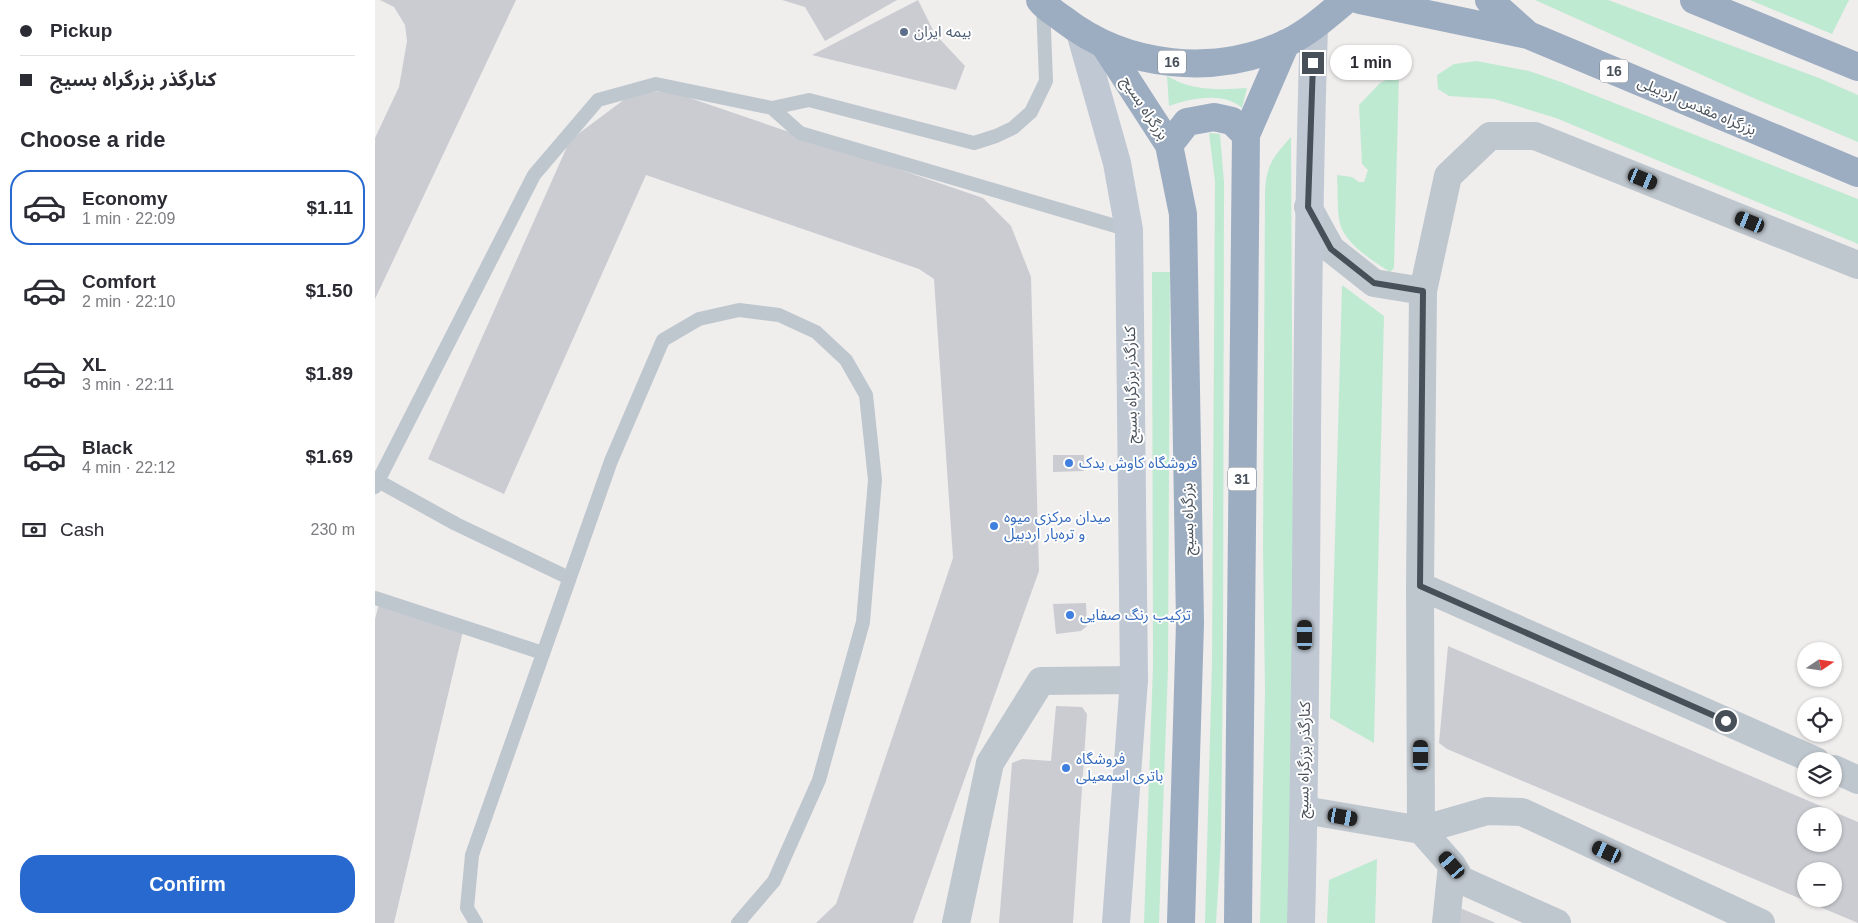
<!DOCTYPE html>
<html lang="en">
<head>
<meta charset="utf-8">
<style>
  :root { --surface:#fff; --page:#f2f2f3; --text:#2b2b33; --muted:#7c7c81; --line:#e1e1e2; --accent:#2869cf }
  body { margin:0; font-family:Arial,"Noto Sans Arabic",sans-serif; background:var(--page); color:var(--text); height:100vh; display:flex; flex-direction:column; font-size:19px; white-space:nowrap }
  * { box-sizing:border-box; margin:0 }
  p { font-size:16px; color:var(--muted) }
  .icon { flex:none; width:28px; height:28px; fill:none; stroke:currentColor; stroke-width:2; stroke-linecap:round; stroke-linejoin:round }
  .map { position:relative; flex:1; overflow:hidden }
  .side { display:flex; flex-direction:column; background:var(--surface); width:375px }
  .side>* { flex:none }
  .banner { display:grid; align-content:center; height:110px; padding:0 20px; background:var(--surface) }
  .needle { width:32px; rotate:77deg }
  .buttons { position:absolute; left:1422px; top:642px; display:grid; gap:10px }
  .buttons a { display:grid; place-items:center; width:45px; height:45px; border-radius:50%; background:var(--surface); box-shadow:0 1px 4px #0004; font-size:25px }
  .end { position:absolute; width:22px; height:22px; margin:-11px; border:6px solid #475059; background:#fff; box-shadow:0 0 0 2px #fff }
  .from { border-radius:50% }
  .bubble { position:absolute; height:35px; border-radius:18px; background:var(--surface); box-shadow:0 1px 4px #0004; font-size:16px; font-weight:700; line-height:35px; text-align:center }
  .car { position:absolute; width:15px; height:30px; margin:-15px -8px; border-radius:6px; box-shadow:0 0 4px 1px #0007; background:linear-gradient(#222 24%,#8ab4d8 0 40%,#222 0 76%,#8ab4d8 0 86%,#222 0) }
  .banner b { display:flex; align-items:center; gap:18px; height:48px; font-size:19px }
  .banner b+b { border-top:1px solid var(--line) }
  .banner i { width:12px; height:12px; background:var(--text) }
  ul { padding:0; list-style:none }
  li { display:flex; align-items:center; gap:15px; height:75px; margin:0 10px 8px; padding:0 10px; border:2px solid transparent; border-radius:20px }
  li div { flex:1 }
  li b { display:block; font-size:19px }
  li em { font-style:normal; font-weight:700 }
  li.current { border-color:var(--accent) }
  li>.icon { width:45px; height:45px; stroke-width:1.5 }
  h2 { padding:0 20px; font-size:22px; line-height:60px }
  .pay { display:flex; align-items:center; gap:12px; height:55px; padding:0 20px; font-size:19px }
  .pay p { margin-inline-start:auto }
  .action { display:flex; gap:10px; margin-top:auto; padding:10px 20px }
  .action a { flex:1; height:58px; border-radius:20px; background:var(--accent); color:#fff; font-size:20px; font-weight:700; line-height:58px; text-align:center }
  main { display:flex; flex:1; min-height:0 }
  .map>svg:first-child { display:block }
  .green { fill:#bfead2 }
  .building { fill:#caccd2; fill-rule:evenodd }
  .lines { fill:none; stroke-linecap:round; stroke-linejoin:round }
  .service { stroke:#bfc7ce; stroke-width:14 }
  .minor { stroke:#bfc7ce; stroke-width:28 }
  .secondary { stroke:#bfc8d3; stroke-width:28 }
  .trunk { stroke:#9cacc1; stroke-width:28 }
  .route { stroke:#475059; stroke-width:6 }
  .service-dot { fill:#5c6f8a; stroke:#fff; stroke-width:2 }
  .shop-dot { fill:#3f7fe0; stroke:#fff; stroke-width:2 }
  .labels { text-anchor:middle; stroke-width:4; stroke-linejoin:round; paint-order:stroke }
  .shield { fill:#fff; stroke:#7e848b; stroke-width:1 }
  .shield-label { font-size:14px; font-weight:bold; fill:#475059 }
  .service-label { font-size:15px; fill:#4e5e75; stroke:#fff; text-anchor:start }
  .street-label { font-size:15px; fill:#475059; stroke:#fff }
  .shop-label { font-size:15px; fill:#366cbe; stroke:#fff; text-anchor:start }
</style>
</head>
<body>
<main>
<section class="side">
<div class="banner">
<b><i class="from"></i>Pickup</b>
<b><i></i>کنارگذر بزرگراه بسیج</b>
</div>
<h2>Choose a ride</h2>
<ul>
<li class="current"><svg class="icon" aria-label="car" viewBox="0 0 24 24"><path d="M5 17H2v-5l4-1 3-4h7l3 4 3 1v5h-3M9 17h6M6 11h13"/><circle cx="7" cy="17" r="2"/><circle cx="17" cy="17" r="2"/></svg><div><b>Economy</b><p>1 min · 22:09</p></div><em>$1.11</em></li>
<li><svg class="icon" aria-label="car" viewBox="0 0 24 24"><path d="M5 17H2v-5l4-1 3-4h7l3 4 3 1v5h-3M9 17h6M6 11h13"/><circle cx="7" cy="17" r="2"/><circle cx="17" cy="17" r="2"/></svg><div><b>Comfort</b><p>2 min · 22:10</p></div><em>$1.50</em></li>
<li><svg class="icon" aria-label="car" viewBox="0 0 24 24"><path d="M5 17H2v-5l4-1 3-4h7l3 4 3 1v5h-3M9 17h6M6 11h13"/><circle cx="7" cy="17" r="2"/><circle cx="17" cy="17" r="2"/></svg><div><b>XL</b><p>3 min · 22:11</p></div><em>$1.89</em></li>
<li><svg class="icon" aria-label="car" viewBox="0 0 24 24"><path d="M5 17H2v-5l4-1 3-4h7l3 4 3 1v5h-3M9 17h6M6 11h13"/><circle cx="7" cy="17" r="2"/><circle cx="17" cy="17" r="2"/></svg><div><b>Black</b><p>4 min · 22:12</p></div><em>$1.69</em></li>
</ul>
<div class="pay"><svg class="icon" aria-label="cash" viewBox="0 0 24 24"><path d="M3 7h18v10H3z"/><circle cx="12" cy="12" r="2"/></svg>Cash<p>230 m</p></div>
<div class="action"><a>Confirm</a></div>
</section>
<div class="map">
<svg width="1483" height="923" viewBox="0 0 1483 923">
  <rect width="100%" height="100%" fill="#f0eded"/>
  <path class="green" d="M1160,0H1233L1444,78L1483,95V142L1376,97Z
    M1375,0H1474L1457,34Z
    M1102,61L1154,71L1186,82L1483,199V244L1181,118L1119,99L1074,96L1063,89L1062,75L1079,64Z
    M1024,73L1019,268L1015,272C997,260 967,243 964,219C962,205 963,189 962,175L977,177L984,182H989L993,170L987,164L984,105L1005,83Z
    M792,76C817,91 844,90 872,88L867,108C848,91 815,99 794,106Z
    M834,133L845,134L849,182L848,663L846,841L841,923H830L837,662L840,182Z
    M916,137L919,721L915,923H885L890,691L888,548L890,193C891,165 898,157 916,137Z
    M777,272H795L793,668L784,923H769L778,666Z
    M967,285L1009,316L999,743L955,718Z
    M1002,859L1000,923H952L954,880Z"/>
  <path class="building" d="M5,0H141L0,299V138L24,87L32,41L30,25L19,7Z
    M407,0H522L450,41L430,7Z
    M543,0L560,34L590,66L581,90L437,55Z
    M262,90L300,93L608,198L636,226L656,277L664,571L538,923H441L461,904L578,558L559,279L544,269L271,175L129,494L53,459L195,140Z
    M678,455H709V471L678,472Z
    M711,603L712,626L706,631L681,634L678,604Z
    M4,604L89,627L19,923H0V619Z
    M1073,646L1483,822V923L1072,749L1064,743ZM1431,816H1459V844H1431ZM1431,871H1459V899H1431Z
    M681,706L707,707L712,714L698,923H624L637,763L647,759L676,761Z
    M1073,903L1121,923H1076Z"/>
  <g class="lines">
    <path class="service" d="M397,108L425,133L754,230
      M3,481L81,524L194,578
      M0,487L159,175L223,100L281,84L397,108L434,100L599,143L621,136L638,128L656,112L671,81L668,4
      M0,598L168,653
      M101,923L92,908L97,855L236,461L288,340L324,319L364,310L404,315L441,332L471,360L491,395L500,480L488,622L444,780L399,881L363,923"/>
    <path class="minor" d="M933,207L956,249L999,283L1048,291
      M1045,586L1441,761
      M1459,769L1483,780
      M929,810L1046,830L1112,811L1147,812L1386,923
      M581,923L615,763L666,681L759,680
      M1071,923L1077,865
      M1182,923L1086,880L1077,865L1046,830L1045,586L1048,291L1073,176L1115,136H1160L1483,265"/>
    <path class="secondary" d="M705,32L742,163L754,230L759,680L741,923
      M926,923C934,624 929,326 939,27"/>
    <path class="trunk" d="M665,0C671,8 680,13 688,19C751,68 840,77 912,43C934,32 952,16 971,0
      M985,0L1153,35L1483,173
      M1114,0L1152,34
      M1319,0L1483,67
      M730,46L794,145L808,214L815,623L806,923
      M794,145L812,122L839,117L857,121L871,135
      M863,923L871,135L911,43"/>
  </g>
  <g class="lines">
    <path class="route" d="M938,63L933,207L956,249L999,283L1048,291L1045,586L1351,721"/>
  </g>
  <circle class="service-dot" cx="529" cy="32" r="5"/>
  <g class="shop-dot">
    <circle cx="694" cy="463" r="5"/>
    <circle cx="619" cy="526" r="5"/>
    <circle cx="695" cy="615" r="5"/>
    <circle cx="691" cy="768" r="5"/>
  </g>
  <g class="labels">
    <g class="shield">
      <rect x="783" y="50.5" width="28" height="23" rx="4"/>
      <rect x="1225" y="59.5" width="28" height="23" rx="4"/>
      <rect x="853" y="467.5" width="28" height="23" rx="4"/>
    </g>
    <g class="shield-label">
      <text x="797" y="67">16</text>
      <text x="1239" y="76">16</text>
      <text x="867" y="484">31</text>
    </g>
    <g class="service-label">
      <text x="539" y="37">بیمه ایران</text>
    </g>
    <g class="street-label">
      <text transform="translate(1322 106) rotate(23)" y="5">بزرگراه مقدس اردبیلی</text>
      <text transform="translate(770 108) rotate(57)" y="5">بزرگراه بسیج</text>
      <text transform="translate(756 385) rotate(-91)" y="5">کنارگذر بزرگراه بسیج</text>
      <text transform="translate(813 519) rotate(-91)" y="5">بزرگراه بسیج</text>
      <text transform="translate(929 760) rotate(-89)" y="5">کنارگذر بزرگراه بسیج</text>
    </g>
    <g class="shop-label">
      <text x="704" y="468">فروشگاه کاوش یدک</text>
      <text x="629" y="522">میدان مرکزی میوه<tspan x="629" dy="17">و تره‌بار اردبیل</tspan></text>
      <text x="705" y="620">ترکیب رنگ صفایی</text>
      <text x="701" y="764">فروشگاه<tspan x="701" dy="17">باتری اسمعیلی</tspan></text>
    </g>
  </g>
</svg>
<div class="buttons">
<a><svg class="needle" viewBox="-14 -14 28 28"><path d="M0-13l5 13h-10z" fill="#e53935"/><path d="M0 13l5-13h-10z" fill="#7c7c81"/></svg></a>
<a><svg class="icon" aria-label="locate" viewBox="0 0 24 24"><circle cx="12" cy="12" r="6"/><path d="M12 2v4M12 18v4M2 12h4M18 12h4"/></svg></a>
<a><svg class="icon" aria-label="layers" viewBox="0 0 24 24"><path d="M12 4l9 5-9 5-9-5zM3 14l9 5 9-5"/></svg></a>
<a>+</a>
<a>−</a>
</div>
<i class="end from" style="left:1351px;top:721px"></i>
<i class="end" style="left:938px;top:63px"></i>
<div class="bubble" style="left:955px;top:45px;width:82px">1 min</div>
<i class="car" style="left:1268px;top:179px;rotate:112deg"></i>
<i class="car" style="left:1375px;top:222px;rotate:292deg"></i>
<i class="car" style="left:930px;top:635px;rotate:0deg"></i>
<i class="car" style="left:1046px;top:755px;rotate:0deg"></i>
<i class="car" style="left:968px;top:817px;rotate:100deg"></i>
<i class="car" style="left:1232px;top:852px;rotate:295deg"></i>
<i class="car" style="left:1077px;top:865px;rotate:319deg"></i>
</div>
</main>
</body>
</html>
